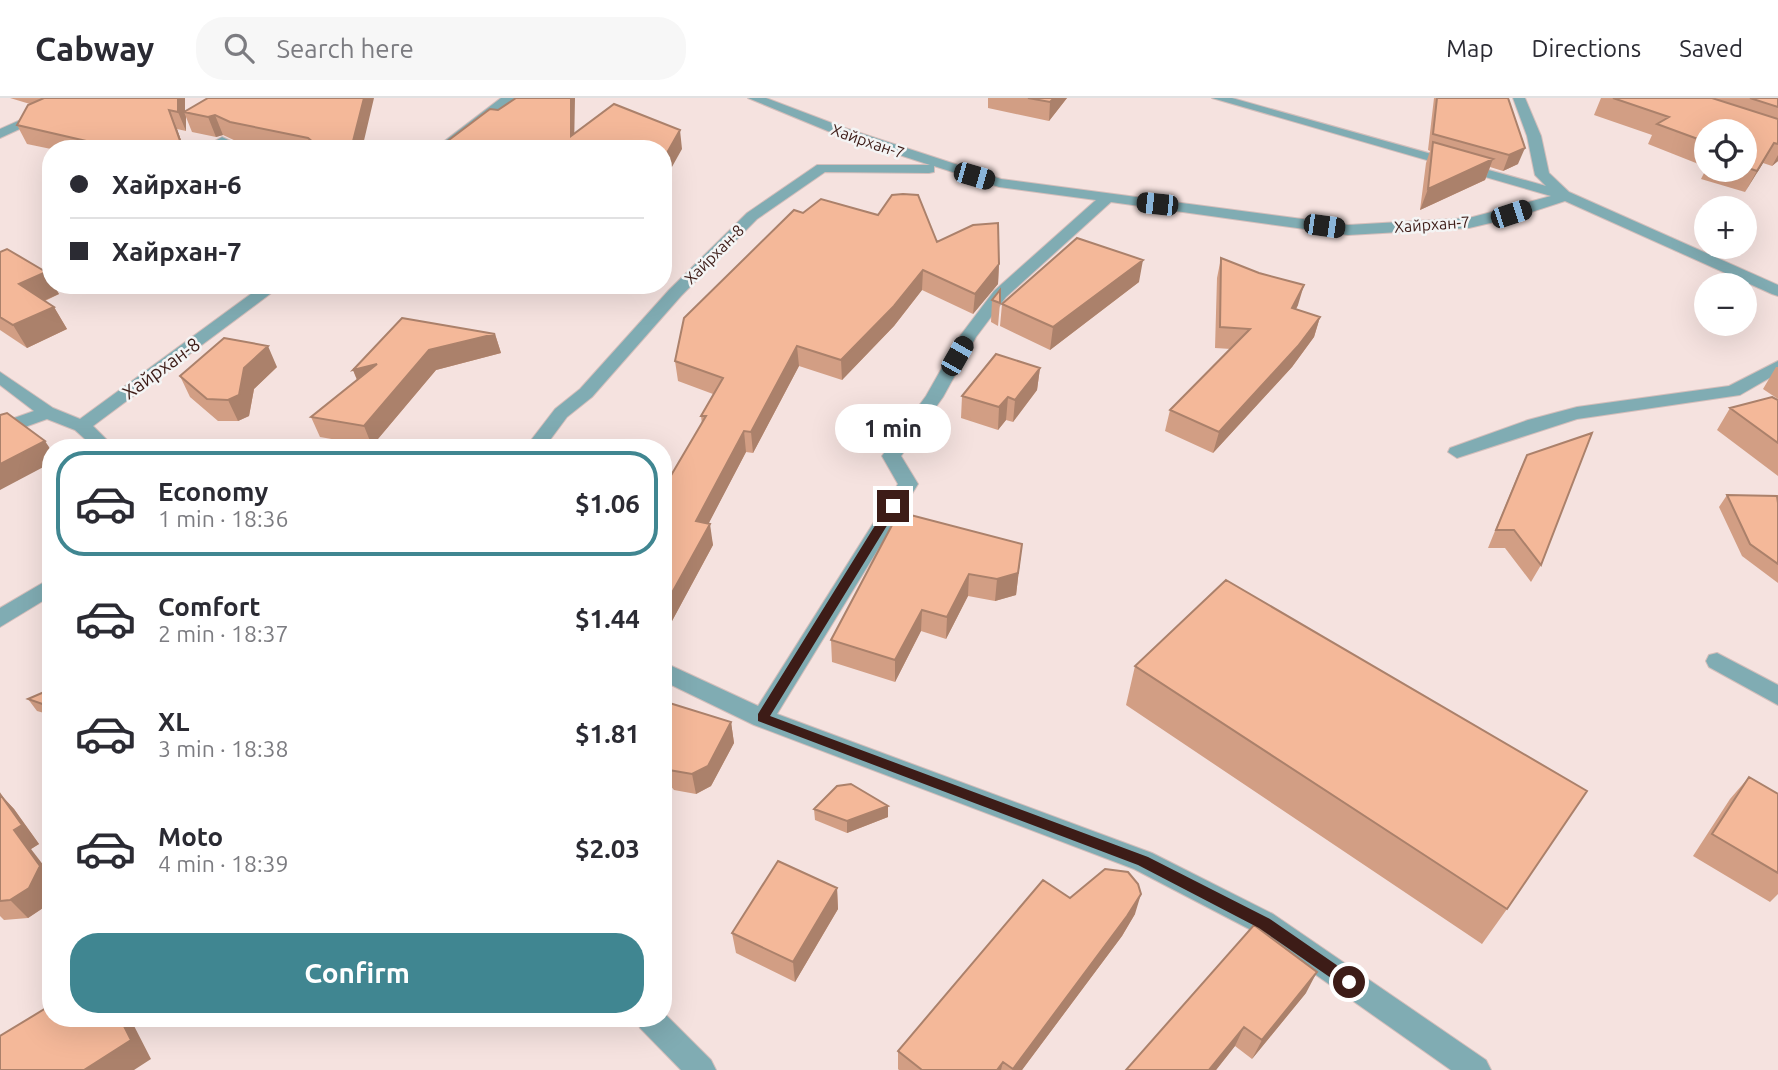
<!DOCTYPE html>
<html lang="en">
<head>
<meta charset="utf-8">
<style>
  :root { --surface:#fff; --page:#f7f7f7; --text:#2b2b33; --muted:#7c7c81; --line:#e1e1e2; --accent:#408691 }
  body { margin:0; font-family:Ubuntu,sans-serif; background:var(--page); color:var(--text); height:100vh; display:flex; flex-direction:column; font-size:26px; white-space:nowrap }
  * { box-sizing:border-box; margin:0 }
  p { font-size:23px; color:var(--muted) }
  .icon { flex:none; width:38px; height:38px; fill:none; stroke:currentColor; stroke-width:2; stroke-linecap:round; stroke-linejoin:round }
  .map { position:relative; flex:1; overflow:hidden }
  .details { position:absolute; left:42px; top:341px; width:630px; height:588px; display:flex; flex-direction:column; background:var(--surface); border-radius:28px; box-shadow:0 7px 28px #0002 }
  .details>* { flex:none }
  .guide { position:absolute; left:42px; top:42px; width:630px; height:154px; border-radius:28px; box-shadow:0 7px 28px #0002; display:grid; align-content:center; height:154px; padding:0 28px; background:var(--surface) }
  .buttons { position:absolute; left:1694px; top:21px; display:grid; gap:14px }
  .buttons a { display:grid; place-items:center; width:63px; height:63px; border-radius:50%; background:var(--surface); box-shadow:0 7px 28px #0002; font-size:35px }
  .end { position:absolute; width:32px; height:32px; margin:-16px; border:9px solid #3d1c17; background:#fff; box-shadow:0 0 0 4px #fff }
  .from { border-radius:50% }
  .bubble { position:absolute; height:49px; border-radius:24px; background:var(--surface); box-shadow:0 7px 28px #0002; font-size:23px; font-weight:600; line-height:49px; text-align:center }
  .car { position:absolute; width:21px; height:42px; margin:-21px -10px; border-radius:9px; box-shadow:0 0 5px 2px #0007; background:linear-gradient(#222 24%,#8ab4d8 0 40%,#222 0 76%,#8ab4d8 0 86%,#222 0) }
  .guide b { display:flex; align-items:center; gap:24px; height:66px; font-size:26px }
  .guide b+b { border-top:2px solid var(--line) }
  .guide i { width:18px; height:18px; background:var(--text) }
  ul { padding:12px 0 0; list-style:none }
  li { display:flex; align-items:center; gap:21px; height:105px; margin:0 14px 10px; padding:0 14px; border:4px solid transparent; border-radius:28px }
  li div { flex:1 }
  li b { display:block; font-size:26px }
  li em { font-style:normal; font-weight:600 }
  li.on { border-color:var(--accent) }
  li>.icon { width:63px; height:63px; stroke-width:1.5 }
  .cta { display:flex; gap:14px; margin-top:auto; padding:14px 28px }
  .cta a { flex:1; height:80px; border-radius:28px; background:var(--accent); color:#fff; font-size:28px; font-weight:600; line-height:80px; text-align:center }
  header { display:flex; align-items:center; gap:42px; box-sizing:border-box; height:98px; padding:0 35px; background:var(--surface); border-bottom:2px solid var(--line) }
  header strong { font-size:33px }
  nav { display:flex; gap:38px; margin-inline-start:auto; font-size:24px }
  .search { width:490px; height:63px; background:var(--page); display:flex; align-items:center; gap:18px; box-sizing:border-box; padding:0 24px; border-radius:28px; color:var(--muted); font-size:26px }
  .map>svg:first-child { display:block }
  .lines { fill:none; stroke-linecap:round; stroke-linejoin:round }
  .minor-casing { stroke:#d4bebb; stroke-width:2 }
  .minor { fill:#80acb3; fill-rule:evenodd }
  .wall { fill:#d29e84 }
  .shaded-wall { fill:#ab816b }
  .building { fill:#f4b899; stroke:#ab816b; stroke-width:2 }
  .route { fill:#3d1c17 }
  .labels { text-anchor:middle; stroke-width:5; stroke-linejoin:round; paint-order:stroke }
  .far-street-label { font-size:16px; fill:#3d1c17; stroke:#f4f4f4 }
  .street-label { font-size:19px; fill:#3d1c17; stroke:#f4f4f4 }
</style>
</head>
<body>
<header>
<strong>Cabway</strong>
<div class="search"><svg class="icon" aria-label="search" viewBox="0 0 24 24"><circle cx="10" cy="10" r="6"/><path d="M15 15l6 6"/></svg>Search here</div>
<nav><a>Map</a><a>Directions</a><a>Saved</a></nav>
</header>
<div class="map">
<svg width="1778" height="972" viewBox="0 0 1778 972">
  <rect width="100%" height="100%" fill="#f5e2df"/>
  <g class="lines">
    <g class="minor-casing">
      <path id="minor" d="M70,0H87L0,40V31Z
        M501,0H515L450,51H434Z
        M748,0H766L845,30L1001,81L1348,127L1469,120L1551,98L1212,0H1232L1546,88L1535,77L1527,38L1513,0H1525L1541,38L1549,75L1569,94L1778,187V198L1772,196L1565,103L1516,119L1469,130L1348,137L1111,104L1006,199L976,239L943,299L901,358L918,386L777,616L1152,755L1273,816L1486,962L1491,972H1451L1255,834L1134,771L754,627L663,583V564L758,608L898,386L882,358L926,298L960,238L994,193L1096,102L999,89L934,68V74L929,75L825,74L757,121L681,198L592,299L567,319L544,350H525L555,311L580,291L669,192L747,115L817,67H930L835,36Z
        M222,39L241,48L243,51C232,51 223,52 215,43Z
        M263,187H282L93,328L115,350H95L75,332L47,321L0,338V325L34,313L0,287V274L53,310L80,321Z
        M1778,263V275L1740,297L1577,321L1457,360L1448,354L1450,350L1528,322L1577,309L1729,288Z
        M51,480V498L0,529V510Z
        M1717,555L1778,587V607L1709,569L1706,563L1709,557Z
        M663,914L711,962L716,972H681L640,930L636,920H663Z"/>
    </g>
    <use href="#minor" class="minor"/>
  </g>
  <path class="wall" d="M10,0H185V13L208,0L362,51H271L238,44L223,37L216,39L192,34L186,19V33L177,31L184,51H51L27,46L17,27L30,6Z
    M988,0H1067L1049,23L988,10Z
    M1434,0H1508L1518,66L1503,73L1490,69L1485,82L1420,112L1426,65L1430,53L1428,52Z
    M1601,0H1778V63L1772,68L1763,65L1745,94L1701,81L1706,71L1745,72V33H1706V69L1648,46L1652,37L1594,17Z
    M803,115L937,144L999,166L998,186L973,216L922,192L894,228L842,282L799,268L753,355L746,354L708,426L713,447L672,523L663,521V391L702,326L701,318L713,296L678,283L675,263Z
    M0,154L46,174L51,182V187L59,196L45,203L54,209L67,231L27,250L0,232Z
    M1221,160L1298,207L1296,211L1320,219L1314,239L1292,269L1213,355L1165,333L1170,312L1231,251L1215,250L1217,180Z
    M1139,184L1050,252L1000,228L1002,206Z
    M358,187H394L395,195L359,192Z
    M992,202L1000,205L998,228L991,224Z
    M495,236L501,255L436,272L372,348L320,339L311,319L357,282L353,272Z
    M277,269L254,291L249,318L238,323H218L190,299L180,278Z
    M1776,269H1778V301L1763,291Z
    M1040,270L1037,292L1013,324L1006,322L998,332L961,320L962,298Z
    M1778,302V378L1717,332L1730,310Z
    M1527,357L1541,467L1531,484L1505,450H1488L1519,374Z
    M1727,397L1778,405V485L1742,458L1719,409Z
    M1022,446L1016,497L995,503L968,498L946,541L921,533L895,584L832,564L831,542Z
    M1135,568L1507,811L1482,846L1126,607Z
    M51,591V617L37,613L28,601Z
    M663,592L670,605L731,624L734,645L711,688L696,696L674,692L663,679Z
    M1749,679L1778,696V796L1770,804L1693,758L1730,701Z
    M0,696L14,711L39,746L31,751L46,808L28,820L4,822L0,818Z
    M814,711L888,719L847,735L815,722Z
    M837,790L838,811L795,884L736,855L732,835Z
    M1070,800L1135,816L1122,838L1022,972H899L898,971V953Z
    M1306,895L1252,961L1235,948L1216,972H1126Z"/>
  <path class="shaded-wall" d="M178,0H185V15L184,14L186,19V33L178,14Z
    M364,0H374L362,51H351Z
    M571,0H575L574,51L571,38Z
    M1054,0H1067L1049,23L1050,4Z
    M169,12L177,31L184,51H183Z
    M215,17L223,37L216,39L208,19Z
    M680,32L682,51L663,85V62Z
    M1774,45L1763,65L1745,94L1757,73Z
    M1525,50L1518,66L1503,73L1509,57Z
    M1778,57V63L1772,68Z
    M1493,61L1485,82L1420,112L1428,91Z
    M1143,162L1139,184L1050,252L1053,229Z
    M999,166L998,186L973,216L975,196Z
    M923,172L922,192L894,228L842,282L841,262Z
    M46,174L51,182V187H54L59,196L32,208L19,186Z
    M1304,187L1298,207L1286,230L1292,210Z
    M54,209L67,231L27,250L13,227Z
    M1320,219L1314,239L1292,269L1213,355L1219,334Z
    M495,236L501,255L436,272L372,348L364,328L429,252Z
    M268,248L277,269L254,291L249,318L238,323L228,302L244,270Z
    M797,248L799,268L753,355L751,334Z
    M377,266L361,291L353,272Z
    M1040,270L1037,292L1013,324L1015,302Z
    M1008,299L1006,322L998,332L999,309Z
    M744,333L746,354L699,444L696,423Z
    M45,343L51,352V365L0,392V366Z
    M710,426L713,447L672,523L668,502Z
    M1022,446L1016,497L995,503L997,481Z
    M969,476L968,498L946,541L947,519Z
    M922,512L921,533L895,584V562Z
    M668,593L672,614L663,609V600Z
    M731,624L734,645L711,688L696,696L692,676Z
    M0,696L14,711L39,746L31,751L51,777V798L46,808L28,820L10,802L14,732Z
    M888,708V719L847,735V723Z
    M837,790L838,811L795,884L793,864Z
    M1141,796L1135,816L1122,838L1022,972H1013Z
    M1317,874L1306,895L1252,961L1262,942Z
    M120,920H130L151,961L134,972H84Z
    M1244,929L1235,948L1216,972H1209Z
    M1003,964L1001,972H997Z"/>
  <path class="building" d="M44,0H178V14L169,12L183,51H136L135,49L132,51H121L17,27L28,7Z
    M208,0H364L351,51H321L308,40L230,24L215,17L208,19L184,14Z
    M516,0H571V38L614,6L680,32L663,62V51H437L490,11L498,12Z
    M1028,0H1054L1050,4Z
    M1437,0H1508L1525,50L1509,57L1433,36Z
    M1613,0H1712L1778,21V46L1774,45L1757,73L1745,69V33H1706V44L1657,26L1669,19Z
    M1750,0H1778V9Z
    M1433,44L1493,61L1428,91Z
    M903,96L918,97L937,144L973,127L998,125L999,166L975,196L923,172L894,208L841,262L797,248L751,334L744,333L696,423L710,426L668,502L663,501V391L706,318H701L723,280L675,263L684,220L794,112L803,115L821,101L878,117L892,97Z
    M1077,140L1143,162L1053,229L1002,206Z
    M7,151L46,174L19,186L54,209L13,227L0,219V154Z
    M1221,160L1259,175L1304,187L1292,210L1320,219L1298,248L1219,334L1170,312L1250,231L1220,229Z
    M1000,192V205L992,202Z
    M402,220L495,236L429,252L364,328L311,319L377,266L353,272Z
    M224,240L268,248L244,270L239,297L228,302L207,301L180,278Z
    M996,256L1040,270L1015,302L1008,299L999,309L962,298Z
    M1772,299L1778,302V345L1730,310Z
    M7,315L45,343L0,366V317Z
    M1592,335L1541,467L1514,432H1496L1527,357Z
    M1727,397L1777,398L1778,405V466L1750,446Z
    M899,414L1022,446L1018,475L997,481L969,476L947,519L922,512L895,562L831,542Z
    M1226,482L1587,693L1507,811L1135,568Z
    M51,591V609L28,601Z
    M663,592L668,593L663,600Z
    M663,603L731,624L708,668L692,676L669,672L663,665Z
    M1749,679L1778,696V775L1712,736Z
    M851,686L888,708L847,723L814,711L837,688Z
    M0,696L22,727L14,732L40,768L29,790L10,802L0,803Z
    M778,763L837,790L793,864L732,835Z
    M1105,771L1128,774L1138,786L1141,796L1127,818L1013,971L1003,964L997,972H922L898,953L1043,782L1070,800Z
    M1254,827L1317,874L1262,942L1244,929L1209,972H1126Z
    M51,907V920H120L131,942L84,972H0V938Z"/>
  <path class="route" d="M889,405L899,408L770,618L1148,759L1270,821L1354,879V889H1344L1259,830L1138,767L758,623V616Z"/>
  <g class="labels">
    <g class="far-street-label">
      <text transform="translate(868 43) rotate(19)" y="6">Хайрхан-7</text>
      <text transform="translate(1432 126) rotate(-4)" y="6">Хайрхан-7</text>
      <text transform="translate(714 156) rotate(-45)" y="6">Хайрхан-8</text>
    </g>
    <g class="street-label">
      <text transform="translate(161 270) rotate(-36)" y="7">Хайрхан-8</text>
    </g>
  </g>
</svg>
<div class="buttons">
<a><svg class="icon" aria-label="locate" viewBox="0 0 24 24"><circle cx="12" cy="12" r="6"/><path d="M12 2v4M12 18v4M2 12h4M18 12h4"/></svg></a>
<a>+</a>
<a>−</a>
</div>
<i class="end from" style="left:1349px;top:884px"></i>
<i class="end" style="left:893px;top:408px"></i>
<div class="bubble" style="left:835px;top:306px;width:116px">1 min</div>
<i class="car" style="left:974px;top:78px;rotate:106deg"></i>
<i class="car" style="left:1157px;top:106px;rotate:276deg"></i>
<i class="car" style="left:1511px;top:116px;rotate:72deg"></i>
<i class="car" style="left:1324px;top:128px;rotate:98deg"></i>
<i class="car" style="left:957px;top:258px;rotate:30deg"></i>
<div class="guide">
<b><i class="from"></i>Хайрхан-6</b>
<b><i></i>Хайрхан-7</b>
</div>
<section class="details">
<ul>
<li class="on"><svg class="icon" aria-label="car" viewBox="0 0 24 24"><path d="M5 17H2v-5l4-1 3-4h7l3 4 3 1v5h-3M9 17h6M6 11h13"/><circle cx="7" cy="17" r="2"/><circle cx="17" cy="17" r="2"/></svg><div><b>Economy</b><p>1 min · 18:36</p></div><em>$1.06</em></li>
<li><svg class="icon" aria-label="car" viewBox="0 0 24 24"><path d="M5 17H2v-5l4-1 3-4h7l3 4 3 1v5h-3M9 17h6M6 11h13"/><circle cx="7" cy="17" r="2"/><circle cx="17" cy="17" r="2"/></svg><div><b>Comfort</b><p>2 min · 18:37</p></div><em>$1.44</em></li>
<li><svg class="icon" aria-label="car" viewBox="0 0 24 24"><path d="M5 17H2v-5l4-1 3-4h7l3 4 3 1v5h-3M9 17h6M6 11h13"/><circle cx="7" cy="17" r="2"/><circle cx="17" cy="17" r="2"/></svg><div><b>XL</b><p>3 min · 18:38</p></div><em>$1.81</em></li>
<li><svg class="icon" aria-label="car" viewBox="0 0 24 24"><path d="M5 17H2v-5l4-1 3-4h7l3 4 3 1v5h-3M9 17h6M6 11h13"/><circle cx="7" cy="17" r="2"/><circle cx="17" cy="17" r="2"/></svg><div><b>Moto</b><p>4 min · 18:39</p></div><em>$2.03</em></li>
</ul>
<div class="cta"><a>Confirm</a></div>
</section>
</div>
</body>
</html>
